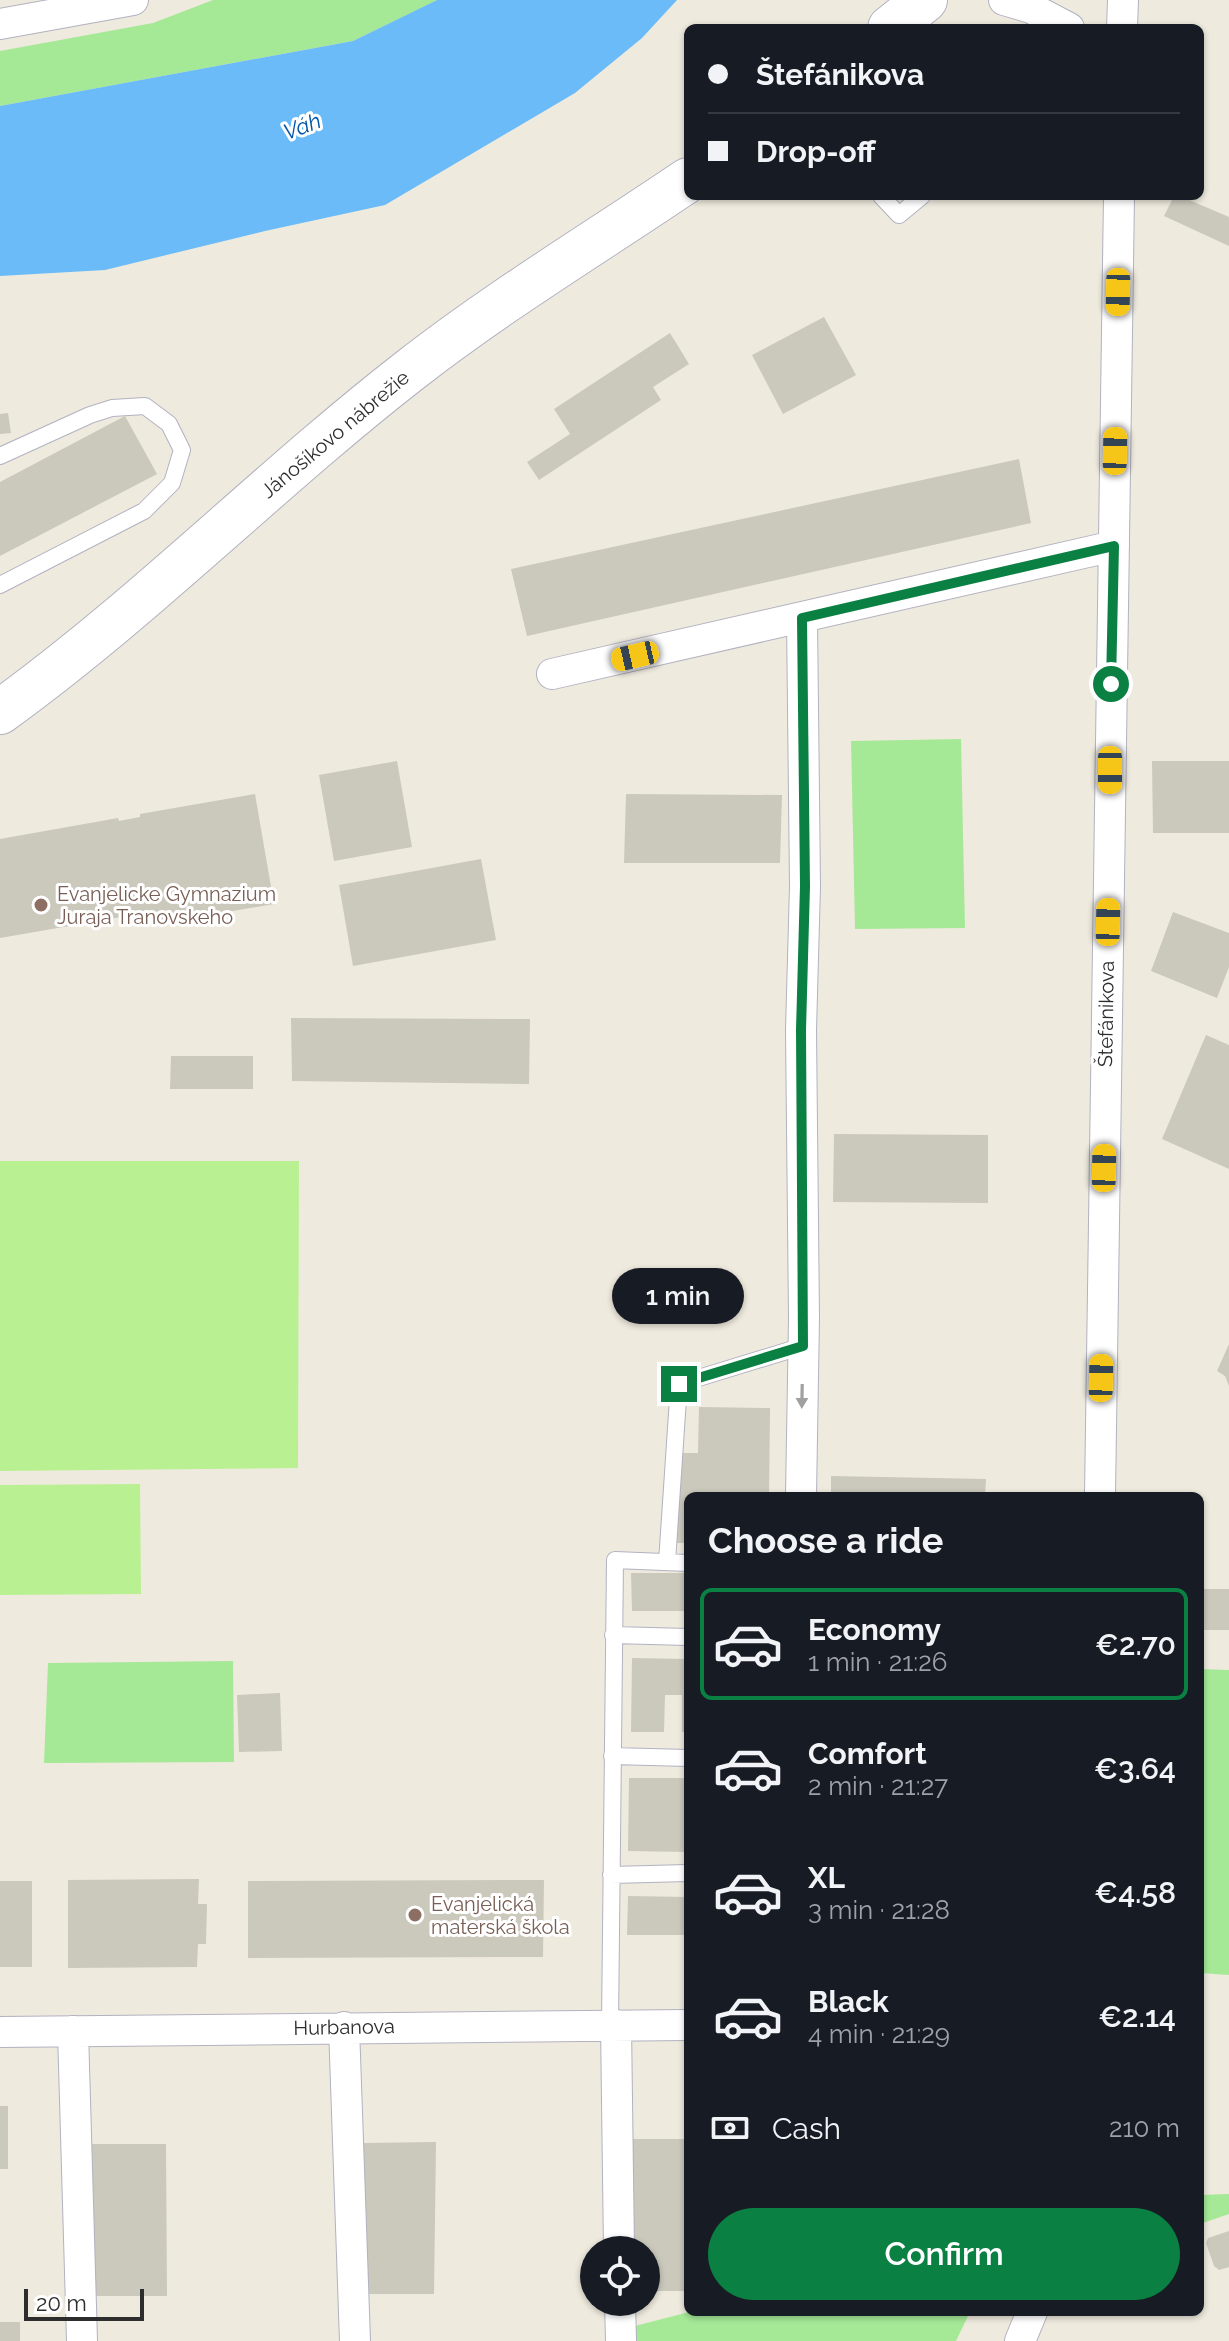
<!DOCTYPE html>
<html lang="en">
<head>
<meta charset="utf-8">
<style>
  :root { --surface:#171b24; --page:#242831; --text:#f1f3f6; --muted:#9ea1a6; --line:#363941; --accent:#0b8043 }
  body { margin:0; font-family:Raleway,sans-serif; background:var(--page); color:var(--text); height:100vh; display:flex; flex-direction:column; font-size:30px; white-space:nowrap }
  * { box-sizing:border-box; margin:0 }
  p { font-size:26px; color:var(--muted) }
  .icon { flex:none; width:44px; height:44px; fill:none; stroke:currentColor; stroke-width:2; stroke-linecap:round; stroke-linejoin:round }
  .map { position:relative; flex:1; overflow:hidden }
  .side { position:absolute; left:684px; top:1492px; width:520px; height:824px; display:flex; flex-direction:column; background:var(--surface); border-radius:12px; box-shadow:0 2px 6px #0004 }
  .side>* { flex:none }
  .banner { position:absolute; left:684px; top:24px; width:520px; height:176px; border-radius:12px; box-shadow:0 2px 6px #0004; display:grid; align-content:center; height:176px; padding:0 24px; background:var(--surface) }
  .buttons { position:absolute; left:580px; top:2236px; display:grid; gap:16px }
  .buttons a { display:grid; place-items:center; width:80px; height:80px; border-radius:50%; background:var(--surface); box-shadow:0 2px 6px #0004; font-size:40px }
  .scale { position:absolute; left:24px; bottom:20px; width:120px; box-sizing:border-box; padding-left:8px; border:4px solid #2d2d2d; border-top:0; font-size:22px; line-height:28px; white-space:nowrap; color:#2d2d2d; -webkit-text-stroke:6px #fff; paint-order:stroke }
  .end { position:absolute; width:36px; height:36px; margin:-18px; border:10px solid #0b8043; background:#fff; box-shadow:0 0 0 4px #fff }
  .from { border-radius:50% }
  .bubble { position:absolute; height:56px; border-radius:28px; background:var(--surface); box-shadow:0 2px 6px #0004; font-size:26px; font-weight:600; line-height:56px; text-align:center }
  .car { position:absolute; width:24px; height:48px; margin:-24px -12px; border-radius:10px; box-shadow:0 0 6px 2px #0007; background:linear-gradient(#f5c518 24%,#345 0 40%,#f5c518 0 76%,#345 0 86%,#f5c518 0) }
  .banner b { display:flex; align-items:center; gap:28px; height:76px; font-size:30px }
  .banner b+b { border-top:2px solid var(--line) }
  .banner i { width:20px; height:20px; background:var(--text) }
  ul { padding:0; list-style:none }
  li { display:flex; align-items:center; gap:24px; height:112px; margin:0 16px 12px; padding:0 8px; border:4px solid transparent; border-radius:12px }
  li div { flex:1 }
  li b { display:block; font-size:30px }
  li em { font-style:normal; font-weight:600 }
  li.current { border-color:var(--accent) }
  li>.icon { width:72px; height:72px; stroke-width:1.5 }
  h2 { padding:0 24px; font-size:36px; line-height:96px }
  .pay { display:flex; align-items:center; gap:20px; height:88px; padding:0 24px; font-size:30px }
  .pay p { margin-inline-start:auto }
  .cta { display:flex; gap:16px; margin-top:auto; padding:16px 24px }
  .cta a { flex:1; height:92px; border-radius:48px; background:var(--accent); color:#fff; font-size:32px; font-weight:600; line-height:92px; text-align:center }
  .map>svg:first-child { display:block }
  .green { fill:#a5e997 }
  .pitch { fill:#b9f192 }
  .water { fill:#6abbf8 }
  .building { fill:#cbc8bc }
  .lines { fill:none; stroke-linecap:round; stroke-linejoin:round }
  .service-casing { stroke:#b2b2c1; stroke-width:18 }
  .minor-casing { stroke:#b2b2c1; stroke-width:32 }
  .secondary-casing { stroke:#b2b2c1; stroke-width:46 }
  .service { stroke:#fff; stroke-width:16 }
  .minor { stroke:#fff; stroke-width:30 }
  .secondary { stroke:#fff; stroke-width:44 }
  .oneway { fill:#a0a0a0 }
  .route { stroke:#0b8043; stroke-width:10 }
  .education-dot { fill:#8d6e63; stroke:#fff; stroke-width:3 }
  .labels { text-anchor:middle; stroke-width:6; stroke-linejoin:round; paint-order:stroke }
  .street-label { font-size:20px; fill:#2d2d2d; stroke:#fff }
  .education-label { font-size:20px; fill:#785e54; stroke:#fff; text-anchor:start }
  .water-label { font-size:22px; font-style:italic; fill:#0355aa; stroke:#fff }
</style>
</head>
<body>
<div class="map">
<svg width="1229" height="2341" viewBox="0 0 1229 2341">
  <rect width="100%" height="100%" fill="#efeade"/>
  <path class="green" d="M213,0H437L353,41L0,106V51L153,23Z
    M961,739L965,928L855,929L851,741Z
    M233,1661L234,1762L44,1763L48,1663Z
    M1200,1669L1229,1670V1975L1200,1973Z
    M1229,2194V2214L1200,2224V2195Z
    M689,2312H970L956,2341H631V2327Z"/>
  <path class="pitch" d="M0,1161H299L298,1468L0,1471Z
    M140,1484L141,1594L0,1595V1485Z"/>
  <path class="water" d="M437,0H677L642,38L575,93L385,205L265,231L105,270L0,276V106L353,41Z"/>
  <path class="building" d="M1174,196H1180L1229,217V246L1164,216Z
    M824,317L856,375L783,414L752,355Z
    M670,333L689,364L653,387L661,400L539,480L527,462L570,434L554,409Z
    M8,413L11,433L0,434V414Z
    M125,416L157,474L0,556V482Z
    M1019,459L1031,523L527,636L511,569Z
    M397,761L412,847L334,861L319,775Z
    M1152,761H1229V833H1153Z
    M255,794L274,904L157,924L156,911L0,938V839L118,818L119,821L140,817V814Z
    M626,794L782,795L780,863H624Z
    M481,859L496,940L353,966L339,885Z
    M1173,912L1229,933V967L1217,998L1151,971Z
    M291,1018L530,1019L529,1084L292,1081Z
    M1206,1035L1229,1045V1169L1162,1139Z
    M171,1056H253V1089H170Z
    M834,1134L988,1135V1203L833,1202Z
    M1229,1344V1386L1225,1376L1217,1371Z
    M699,1407L770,1408L769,1496H688V1543H677L678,1453H698Z
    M831,1476L986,1479L985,1496H831Z
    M631,1573H688V1611H632Z
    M1200,1589H1229V1630H1200Z
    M632,1658L688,1659V1732H682V1695H665L664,1732H631Z
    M280,1693L282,1751L239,1752L237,1695Z
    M629,1778H688V1852L628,1851Z
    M199,1879L198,1904H207L206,1944H198L197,1967L68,1968V1880Z
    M544,1880L543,1957L248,1958V1881Z
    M0,1881H32V1967H0Z
    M628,1896L688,1897V1935H627Z
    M0,2106H8V2169H0Z
    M632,2139H688V2291H646V2250H632Z
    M436,2142L434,2294H362L364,2143Z
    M92,2144H166L167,2296H95Z
    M1229,2231V2267L1219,2270L1214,2266L1206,2243L1208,2238Z
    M0,2322H20V2341H0Z"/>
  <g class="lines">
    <g class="service-casing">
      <path id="service" d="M881,196L899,215L922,196
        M0,456L90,415L112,408L145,406L169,424L182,450L172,483L144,511L0,585
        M667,1562L679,1384L803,1346
        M613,1635L688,1637
        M612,1756L688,1758
        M611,1875L688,1873
        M610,2026L615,1560L688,1563"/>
    </g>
    <g class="minor-casing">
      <path id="minor" d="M1004,0L1031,8L1069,28
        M0,24L133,0
        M1122,28L1123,0
        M552,674L1114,546
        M801,1496L804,1318L801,1030L805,886L802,618
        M1100,1496L1119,196
        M616,2025L619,2250
        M344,2027L355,2341
        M73,2031L82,2341
        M0,2032L688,2025
        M620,2302L621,2341
        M1020,2341L1032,2312"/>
    </g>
    <g class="secondary-casing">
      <path id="secondary" d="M890,28L925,0
        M0,712C144,608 269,480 409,371C497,302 595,243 688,180"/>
    </g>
    <use href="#service" class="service"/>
    <use href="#minor" class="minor"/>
    <use href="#secondary" class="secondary"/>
  </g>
  <defs><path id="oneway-solid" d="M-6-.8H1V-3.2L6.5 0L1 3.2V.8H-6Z" transform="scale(2)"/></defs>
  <use class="oneway" href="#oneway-solid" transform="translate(802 1396) rotate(91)"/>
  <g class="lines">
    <path class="route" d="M679,1384L803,1346L801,1030L805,886L802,618L1114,546L1111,684"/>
  </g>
  <g class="education-dot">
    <circle cx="41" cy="905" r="8"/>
    <circle cx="415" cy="1915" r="8"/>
  </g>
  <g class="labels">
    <g class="street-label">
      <text transform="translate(335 434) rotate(-40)" y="7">Jánošíkovo nábrežie</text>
      <text transform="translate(1106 1014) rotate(-89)" y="7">Štefánikova</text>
      <text transform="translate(344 2027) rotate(-1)" y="7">Hurbanova</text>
    </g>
    <g class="education-label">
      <text x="57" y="901">Evanjelicke Gymnazium<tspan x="57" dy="23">Juraja Tranovskeho</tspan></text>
      <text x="431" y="1911">Evanjelická<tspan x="431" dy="23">materská škola</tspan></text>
    </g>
    <g class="water-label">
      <text transform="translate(302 126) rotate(-21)" y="8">Váh</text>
    </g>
  </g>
</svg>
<div class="buttons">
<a><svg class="icon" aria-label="locate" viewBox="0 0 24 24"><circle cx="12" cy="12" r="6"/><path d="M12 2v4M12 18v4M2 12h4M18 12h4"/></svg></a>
</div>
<div class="scale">20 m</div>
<i class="end from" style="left:1111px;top:684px"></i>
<i class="end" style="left:679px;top:1384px"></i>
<div class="bubble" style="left:612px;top:1268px;width:132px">1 min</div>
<i class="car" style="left:1118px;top:292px;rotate:181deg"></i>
<i class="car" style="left:1115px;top:451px;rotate:1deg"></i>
<i class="car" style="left:635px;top:656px;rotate:257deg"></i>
<i class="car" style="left:1110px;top:770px;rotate:180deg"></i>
<i class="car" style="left:1108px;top:922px;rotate:1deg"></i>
<i class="car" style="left:1104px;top:1168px;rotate:1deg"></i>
<i class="car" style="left:1101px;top:1378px;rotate:1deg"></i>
<div class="banner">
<b><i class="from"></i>Štefánikova</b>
<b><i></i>Drop-off</b>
</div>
<section class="side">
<h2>Choose a ride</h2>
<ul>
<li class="current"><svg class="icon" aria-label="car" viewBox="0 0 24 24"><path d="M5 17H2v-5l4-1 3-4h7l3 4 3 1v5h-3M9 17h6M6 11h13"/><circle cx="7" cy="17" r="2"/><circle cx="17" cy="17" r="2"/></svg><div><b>Economy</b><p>1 min · 21:26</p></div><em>€2.70</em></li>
<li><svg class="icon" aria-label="car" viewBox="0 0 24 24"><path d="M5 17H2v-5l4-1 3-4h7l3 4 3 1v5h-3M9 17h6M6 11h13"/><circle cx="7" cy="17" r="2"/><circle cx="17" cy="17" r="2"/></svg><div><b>Comfort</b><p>2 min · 21:27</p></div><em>€3.64</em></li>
<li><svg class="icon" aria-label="car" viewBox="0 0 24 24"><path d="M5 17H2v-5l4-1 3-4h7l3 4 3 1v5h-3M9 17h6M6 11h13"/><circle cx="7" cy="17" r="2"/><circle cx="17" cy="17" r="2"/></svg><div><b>XL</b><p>3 min · 21:28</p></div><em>€4.58</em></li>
<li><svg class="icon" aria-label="car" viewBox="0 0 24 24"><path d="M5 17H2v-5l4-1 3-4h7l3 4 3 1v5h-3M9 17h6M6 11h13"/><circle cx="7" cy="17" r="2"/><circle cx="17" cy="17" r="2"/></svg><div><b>Black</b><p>4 min · 21:29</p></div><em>€2.14</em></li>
</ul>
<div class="pay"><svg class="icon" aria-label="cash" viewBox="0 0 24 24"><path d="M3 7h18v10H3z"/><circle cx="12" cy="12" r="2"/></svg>Cash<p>210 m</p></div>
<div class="cta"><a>Confirm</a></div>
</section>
</div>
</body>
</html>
